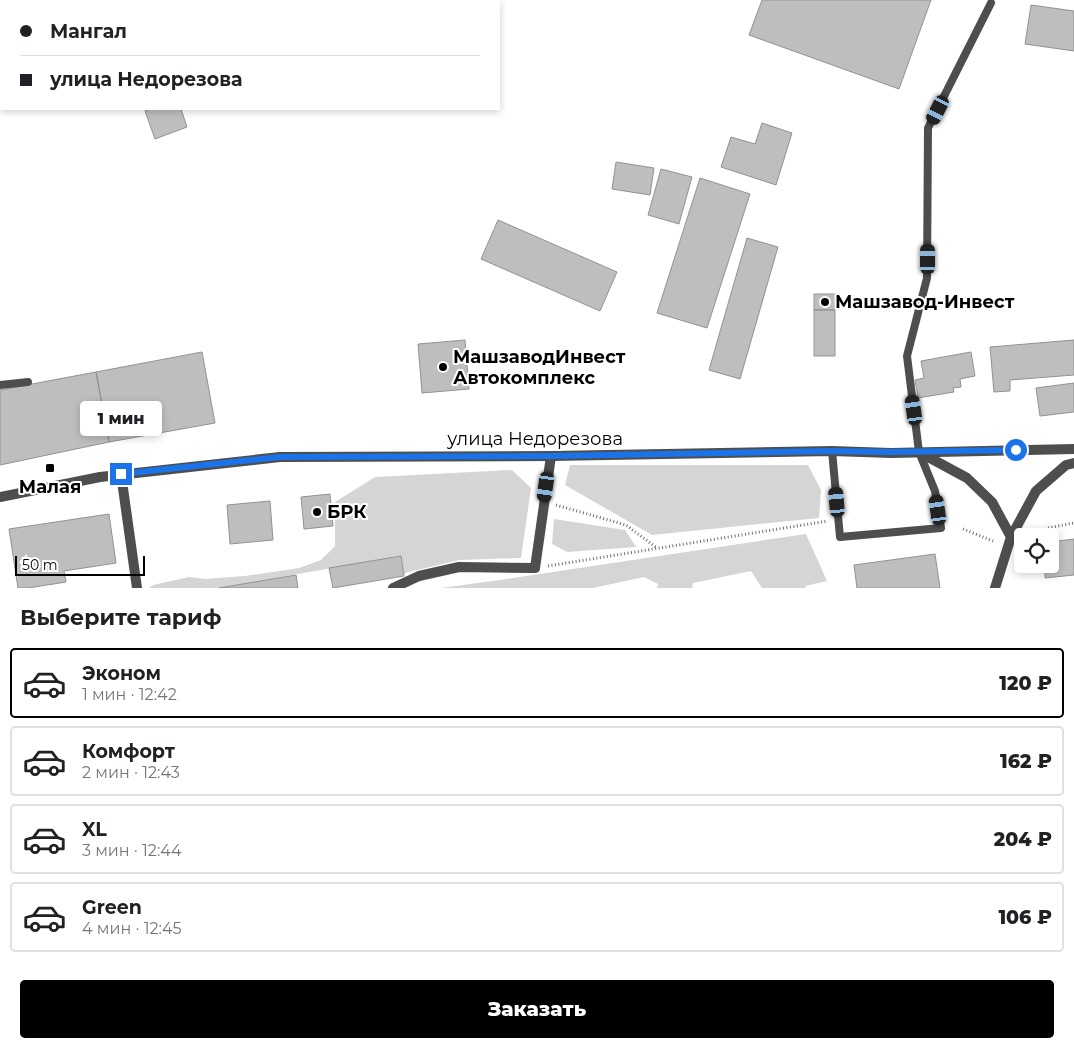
<!DOCTYPE html>
<html lang="ru">
<head>
<meta charset="utf-8">
<style>
  :root { --surface:#fff; --page:#f6f6f6; --text:#202124; --muted:#757577; --line:#e0e0e0; --accent:#000 }
  body { margin:0; font-family:Montserrat,sans-serif; background:var(--page); color:var(--text); height:100vh; display:flex; flex-direction:column; font-size:19px; white-space:nowrap }
  * { box-sizing:border-box; margin:0 }
  p { font-size:16px; color:var(--muted) }
  .icon { flex:none; width:28px; height:28px; fill:none; stroke:currentColor; stroke-width:2; stroke-linecap:round; stroke-linejoin:round }
  .map { position:relative; height:588px; overflow:hidden }
  .drawer { display:flex; flex-direction:column; background:var(--surface); flex:1 }
  .drawer>* { flex:none }
  .guide { position:absolute; left:0px; top:0px; width:500px; height:110px; box-shadow:0 2px 8px #0003; display:grid; align-content:center; height:110px; padding:0 20px; background:var(--surface) }
  .tools { position:absolute; left:1014px; top:528px; display:grid; gap:10px }
  .tools a { display:grid; place-items:center; width:45px; height:45px; border-radius:5px; background:var(--surface); box-shadow:0 2px 8px #0003; font-size:25px }
  .scale { position:absolute; left:15px; bottom:12px; width:130px; box-sizing:border-box; padding-left:5px; border:2px solid #000; border-top:0; font-size:14px; line-height:18px; white-space:nowrap; color:#000; -webkit-text-stroke:4px #fff; paint-order:stroke }
  .end { position:absolute; width:22px; height:22px; margin:-11px; border:6px solid #1a73e8; background:#fff; box-shadow:0 0 0 2px #fff }
  .from { border-radius:50% }
  .bubble { position:absolute; height:35px; border-radius:5px; background:var(--surface); box-shadow:0 2px 8px #0003; font-size:16px; font-weight:800; line-height:35px; text-align:center }
  .car { position:absolute; width:15px; height:30px; margin:-15px -8px; border-radius:6px; box-shadow:0 0 4px 1px #0007; background:linear-gradient(#222 24%,#8ab4d8 0 40%,#222 0 76%,#8ab4d8 0 86%,#222 0) }
  .guide b { display:flex; align-items:center; gap:18px; height:48px; font-size:19px }
  .guide b+b { border-top:1px solid var(--line) }
  .guide i { width:12px; height:12px; background:var(--text) }
  ul { padding:0; list-style:none }
  li { display:flex; align-items:center; gap:15px; height:70px; margin:0 10px 8px; padding:0 10px; border:2px solid var(--line); border-radius:5px }
  li div { flex:1 }
  li b { display:block; font-size:19px }
  li em { font-style:normal; font-weight:800 }
  li.current { border-color:var(--accent) }
  li>.icon { width:45px; height:45px; stroke-width:1.5 }
  h2 { padding:0 20px; font-size:22px; line-height:60px }
  .cta { display:flex; gap:10px; margin-top:auto; padding:10px 20px }
  .cta a { flex:1; height:58px; border-radius:5px; background:var(--accent); color:#fff; font-size:20px; font-weight:800; line-height:58px; text-align:center }
  .map>svg:first-child { display:block }
  .green { fill:#d5d5d5 }
  .building { fill:#bebebe; stroke:#929292 }
  .lines { fill:none; stroke-linecap:round; stroke-linejoin:round }
  .path { stroke:#707070; stroke-width:3; stroke-dasharray:1 2.5; stroke-linecap:butt }
  .service { stroke:#4e4e4e; stroke-width:8 }
  .minor { stroke:#4e4e4e; stroke-width:10 }
  .tertiary { stroke:#4e4e4e; stroke-width:10 }
  .rail-casing { stroke:#000; stroke-width:5.5 }
  .rail { stroke:#fff; stroke-width:4; stroke-dasharray:11; stroke-linecap:butt }
  .route { stroke:#1a73e8; stroke-width:6 }
  .poi-dot { fill:#000; stroke:#fff; stroke-width:2 }
  .labels { text-anchor:middle; stroke-width:4; stroke-linejoin:round; paint-order:stroke }
  .poi-label { font-size:18px; font-weight:bold; fill:#000; stroke:#fff; text-anchor:start }
  .street-label { font-size:18px; fill:#000; stroke:#fff }
</style>
</head>
<body>
<div class="map">
<svg width="1074" height="588" viewBox="0 0 1074 588">
  <rect width="100%" height="100%" fill="#fff"/>
  <path class="green" d="M570,465H808L821,490L819,518L652,535L565,485Z
    M512,470L531,488L521,558L459,560L409,572L404,574L400,556L219,588H149L153,585L189,577L205,579L245,576L299,568L321,560L335,546V502L375,477Z
    M554,519L625,530L636,547L567,552L552,544Z
    M806,534L827,581L805,586L806,588H762L751,571L693,583L692,588H657L658,584L644,577L593,588H441L507,579Z"/>
  <path class="building" d="M762,0H931L899,89L749,35Z
    M1031,5L1074,11V51L1025,44Z
    M151,109H181L187,127L155,139L145,111Z
    M762,123L792,133L776,185L721,167L731,137L755,144Z
    M616,162L654,168L650,195L612,189Z
    M661,169L692,177L679,224L648,215Z
    M700,178L750,194L707,328L657,313Z
    M498,220L617,272L600,311L481,259Z
    M747,238L778,247L740,379L709,370Z
    M814,294H836L835,310H814Z
    M814,310H835V356H814Z
    M465,340L469,389L422,393L418,344Z
    M1074,340V375L1010,380V391L994,392L990,347Z
    M202,352L215,423L109,442L96,372Z
    M971,352L975,376L960,379L961,387L953,388L954,392L918,398L915,380L924,378L921,361Z
    M96,372L109,442L0,465V390Z
    M1074,383V412L1040,416L1036,388Z
    M330,494L333,526L304,529L301,497Z
    M270,501L273,540L230,544L227,505Z
    M109,514L116,563L64,571L66,582L28,588H18L9,529Z
    M1074,539V575L1045,578V564H1050V542Z
    M935,554L940,588H857L854,565Z
    M401,556L404,576L333,588L329,568Z
    M296,575L298,588H219Z"/>
  <g class="lines">
    <path class="path" d="M556,505L626,525L657,548
      M1048,528L1074,523
      M963,529L993,541
      M548,566L828,521"/>
    <path class="service" d="M0,385L28,382
      M832,451L840,537L941,528L935,491L919,452L907,356L927,278L928,128L991,3"/>
    <path class="minor" d="M919,452L967,478L992,502L1011,537
      M121,474L137,588
      M393,588L419,576L459,567L535,568L551,456
      M995,588L1011,537L1036,491L1066,465L1074,463"/>
    <path class="tertiary" d="M0,497L100,477L280,457L551,456L832,451L891,453L1074,449"/>
    <g class="rail-casing">
      <path id="rail" d="M55,1L59,0
        M0,20H1"/>
    </g>
    <use href="#rail" class="rail"/>
  </g>
  <g class="lines">
    <path class="route" d="M121,474L280,457L551,456L832,451L891,452L1016,450"/>
  </g>
  <g class="poi-dot">
    <circle cx="825" cy="302" r="5"/>
    <circle cx="443" cy="367" r="5"/>
    <rect x="45" y="463" width="10" height="10" rx="2.5"/>
    <circle cx="317" cy="512" r="5"/>
  </g>
  <g class="labels">
    <g class="poi-label">
      <text x="835" y="308">Машзавод-Инвест</text>
      <text x="453" y="363">МашзаводИнвест<tspan x="453" dy="21">Автокомплекс</tspan></text>
      <text x="50" y="493" text-anchor="middle">Малая</text>
      <text x="327" y="518">БРК</text>
    </g>
    <g class="street-label">
      <text x="535" y="445">улица Недорезова</text>
    </g>
  </g>
</svg>
<div class="tools">
<a><svg class="icon" aria-label="locate" viewBox="0 0 24 24"><circle cx="12" cy="12" r="6"/><path d="M12 2v4M12 18v4M2 12h4M18 12h4"/></svg></a>
</div>
<div class="scale">50 m</div>
<i class="end from" style="left:1016px;top:450px"></i>
<i class="end" style="left:121px;top:474px"></i>
<div class="bubble" style="left:80px;top:401px;width:82px">1 мин</div>
<i class="car" style="left:938px;top:110px;rotate:207deg"></i>
<i class="car" style="left:928px;top:259px;rotate:0deg"></i>
<i class="car" style="left:914px;top:410px;rotate:352deg"></i>
<i class="car" style="left:546px;top:487px;rotate:188deg"></i>
<i class="car" style="left:837px;top:502px;rotate:355deg"></i>
<i class="car" style="left:938px;top:510px;rotate:352deg"></i>
<div class="guide">
<b><i class="from"></i>Мангал</b>
<b><i></i>улица Недорезова</b>
</div>
</div>
<section class="drawer">
<h2>Выберите тариф</h2>
<ul>
<li class="current"><svg class="icon" aria-label="car" viewBox="0 0 24 24"><path d="M5 17H2v-5l4-1 3-4h7l3 4 3 1v5h-3M9 17h6M6 11h13"/><circle cx="7" cy="17" r="2"/><circle cx="17" cy="17" r="2"/></svg><div><b>Эконом</b><p>1 мин · 12:42</p></div><em>120 ₽</em></li>
<li><svg class="icon" aria-label="car" viewBox="0 0 24 24"><path d="M5 17H2v-5l4-1 3-4h7l3 4 3 1v5h-3M9 17h6M6 11h13"/><circle cx="7" cy="17" r="2"/><circle cx="17" cy="17" r="2"/></svg><div><b>Комфорт</b><p>2 мин · 12:43</p></div><em>162 ₽</em></li>
<li><svg class="icon" aria-label="car" viewBox="0 0 24 24"><path d="M5 17H2v-5l4-1 3-4h7l3 4 3 1v5h-3M9 17h6M6 11h13"/><circle cx="7" cy="17" r="2"/><circle cx="17" cy="17" r="2"/></svg><div><b>XL</b><p>3 мин · 12:44</p></div><em>204 ₽</em></li>
<li><svg class="icon" aria-label="car" viewBox="0 0 24 24"><path d="M5 17H2v-5l4-1 3-4h7l3 4 3 1v5h-3M9 17h6M6 11h13"/><circle cx="7" cy="17" r="2"/><circle cx="17" cy="17" r="2"/></svg><div><b>Green</b><p>4 мин · 12:45</p></div><em>106 ₽</em></li>
</ul>
<div class="cta"><a>Заказать</a></div>
</section>
</body>
</html>
